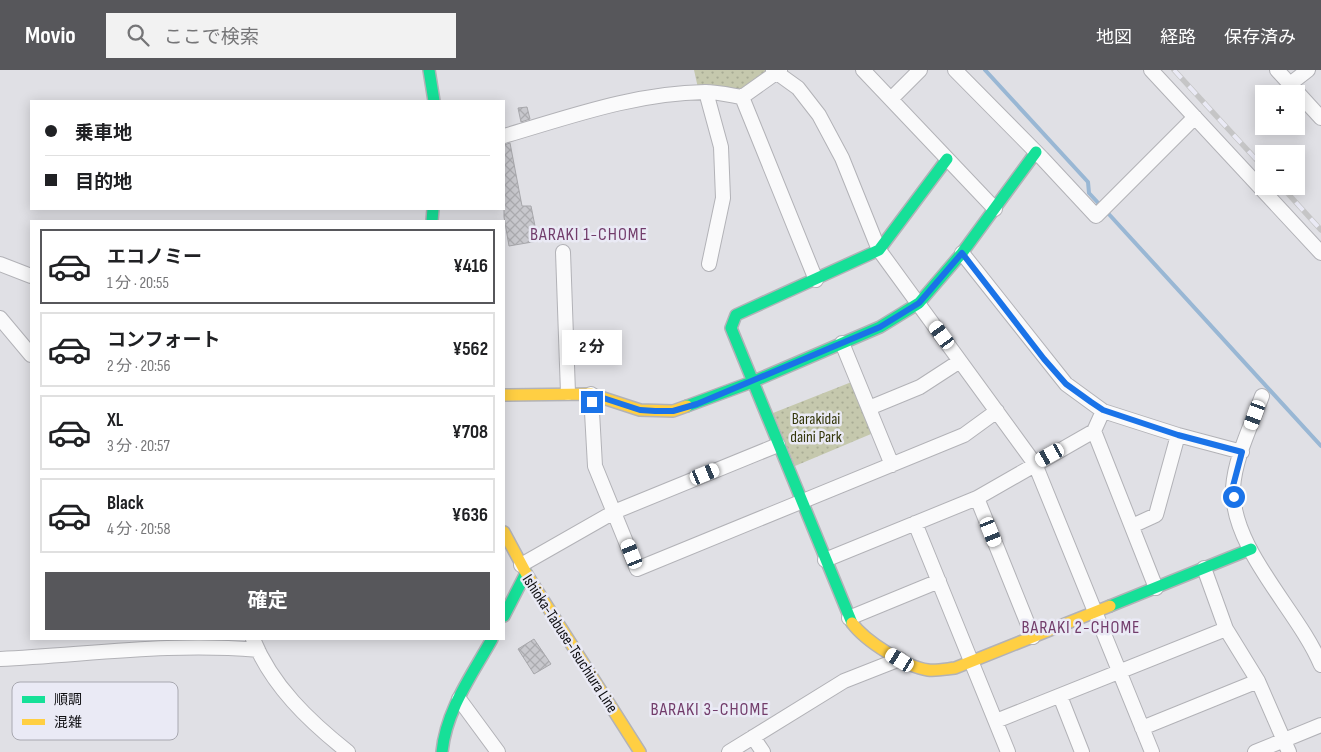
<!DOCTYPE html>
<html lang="ja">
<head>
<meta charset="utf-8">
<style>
  :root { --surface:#fff; --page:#f2f2f2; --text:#202124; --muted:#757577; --line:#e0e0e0; --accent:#57575b }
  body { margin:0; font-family:"Sofia Sans Condensed","Noto Sans JP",sans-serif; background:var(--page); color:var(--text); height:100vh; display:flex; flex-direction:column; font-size:19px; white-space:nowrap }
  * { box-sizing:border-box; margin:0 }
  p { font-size:16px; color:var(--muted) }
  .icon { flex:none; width:28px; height:28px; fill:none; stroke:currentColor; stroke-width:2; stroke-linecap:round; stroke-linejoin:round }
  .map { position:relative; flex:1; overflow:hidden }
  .sheet { position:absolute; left:30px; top:150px; width:475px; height:420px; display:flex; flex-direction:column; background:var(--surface); border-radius:0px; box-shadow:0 2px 12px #0003 }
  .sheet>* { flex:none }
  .guide { position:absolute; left:30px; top:30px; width:475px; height:110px; border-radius:0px; box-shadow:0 2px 12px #0003; display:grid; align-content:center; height:110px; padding:0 15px; background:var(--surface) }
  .tools { position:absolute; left:1255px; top:15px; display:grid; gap:10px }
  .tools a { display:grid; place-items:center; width:50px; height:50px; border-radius:0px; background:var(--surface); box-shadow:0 2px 12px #0003; font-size:25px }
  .end { position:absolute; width:22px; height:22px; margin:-11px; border:6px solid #1a73e8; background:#fff; box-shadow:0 0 0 2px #fff }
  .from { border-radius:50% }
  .bubble { position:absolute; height:35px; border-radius:0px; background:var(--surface); box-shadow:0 2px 12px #0003; font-size:16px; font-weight:700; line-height:35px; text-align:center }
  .car { position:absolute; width:15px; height:30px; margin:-15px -8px; border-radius:6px; box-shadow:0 0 4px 1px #0007; background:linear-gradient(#fff 24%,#345 0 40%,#fff 0 76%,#345 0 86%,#fff 0) }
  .guide b { display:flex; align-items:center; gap:18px; height:48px; font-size:19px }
  .guide b+b { border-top:1px solid var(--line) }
  .guide i { width:12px; height:12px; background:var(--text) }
  ul { padding:9px 0 0; list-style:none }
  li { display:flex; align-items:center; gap:15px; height:75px; margin:0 10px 8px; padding:0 5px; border:2px solid var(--line); border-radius:0px }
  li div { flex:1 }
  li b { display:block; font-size:19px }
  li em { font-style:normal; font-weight:700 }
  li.selected { border-color:var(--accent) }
  li>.icon { width:45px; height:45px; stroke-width:1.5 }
  .cta { display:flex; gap:10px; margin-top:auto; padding:10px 15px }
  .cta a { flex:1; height:58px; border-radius:0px; background:var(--accent); color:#fff; font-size:20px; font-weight:700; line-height:58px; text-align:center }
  header { display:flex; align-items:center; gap:30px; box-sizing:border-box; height:70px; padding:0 25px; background:var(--accent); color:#fff }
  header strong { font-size:24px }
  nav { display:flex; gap:28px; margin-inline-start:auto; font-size:18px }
  .search { width:350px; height:45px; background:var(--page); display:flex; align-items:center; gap:12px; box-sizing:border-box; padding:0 18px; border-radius:0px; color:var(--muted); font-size:19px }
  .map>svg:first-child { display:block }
  .park { fill:url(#park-dots) }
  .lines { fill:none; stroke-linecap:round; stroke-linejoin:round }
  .stream { stroke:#99b7d4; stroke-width:4 }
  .building { fill:url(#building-cross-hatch); stroke:#a7a7ab }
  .street-casing { stroke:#b2b2b7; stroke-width:16 }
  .fast-casing { stroke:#b2b2b7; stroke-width:14 }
  .slow-casing { stroke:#b2b2b7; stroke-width:14 }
  .street { stroke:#fafafb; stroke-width:14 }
  .fast { stroke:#16e098; stroke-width:11 }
  .slow { stroke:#ffcf43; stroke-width:11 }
  .rail-casing { stroke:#c5c5c6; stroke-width:5.5 }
  .rail { stroke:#eaeaf5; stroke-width:4; stroke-dasharray:11; stroke-linecap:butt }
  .route { stroke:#1a73e8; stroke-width:6 }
  .labels { text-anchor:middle; stroke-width:5; stroke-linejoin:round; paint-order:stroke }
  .park-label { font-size:16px; fill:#34370c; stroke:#eaeaf5 }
  .street-label { font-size:16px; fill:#0d0d10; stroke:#eaeaf5 }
  .neighbourhood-label { font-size:18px; letter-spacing:1px; fill:#723c6b; stroke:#eaeaf5 }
  .key { fill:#eaeaf5; stroke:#a8a8b0; stroke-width:1 }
  .key-label { font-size:14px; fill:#0d0d10 }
</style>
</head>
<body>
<header>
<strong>Movio</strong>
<div class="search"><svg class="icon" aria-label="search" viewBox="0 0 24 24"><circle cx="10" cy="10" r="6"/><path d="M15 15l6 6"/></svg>ここで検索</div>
<nav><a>地図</a><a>経路</a><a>保存済み</a></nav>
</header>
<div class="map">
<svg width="1321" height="682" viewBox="0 0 1321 682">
  <defs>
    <pattern id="park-dots" width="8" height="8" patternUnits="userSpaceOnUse" patternTransform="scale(1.25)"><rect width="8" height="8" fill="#c5c8ad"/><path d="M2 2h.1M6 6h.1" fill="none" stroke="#a8ab94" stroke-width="1.8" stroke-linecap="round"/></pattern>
    <pattern id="building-cross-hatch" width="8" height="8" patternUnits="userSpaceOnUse" patternTransform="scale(1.25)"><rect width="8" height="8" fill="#c8c8cd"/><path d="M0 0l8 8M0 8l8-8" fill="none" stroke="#ababaf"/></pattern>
  </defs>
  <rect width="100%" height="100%" fill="#e0e0e5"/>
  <path class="park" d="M694,0H765L764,5L741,22L698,18Z
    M849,313H852L871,364L795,396L773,343Z"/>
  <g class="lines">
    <path class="stream" d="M985,0L1088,112L1089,123L1101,136
      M1106,141L1321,376"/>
  </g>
  <path class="building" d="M527,37L530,49L521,52L518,38Z
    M510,73L522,136H531L538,171L509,176L504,147V75Z
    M534,569L551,594L534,604L518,579Z"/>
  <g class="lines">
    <g class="street-casing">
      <path id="street" d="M773,0L798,18L819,45L842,88L879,180L1035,394L1152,682
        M863,0L995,139
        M955,0L1042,88L1096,146L1195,47
        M1151,0L1321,183
        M1277,0L1321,48
        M1290,14L1308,0
        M706,22L721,77L723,128L709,194
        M742,27L816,210
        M891,29L920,0
        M504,66C569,47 635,23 705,22C717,22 730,25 742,27L780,0
        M563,182L568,323
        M962,183L1066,314L1103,341L1178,365L1242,382
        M0,194L31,206
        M0,248L31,285
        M842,273L892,395
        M591,324L595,396L637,499L964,365L997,341
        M1262,326C1252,354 1235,387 1233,418C1231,479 1298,540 1321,595
        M869,338L920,317L960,291
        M1094,361L1156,518
        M977,428L1033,567
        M915,453L1008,682
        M1132,456L1156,445L1178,365
        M825,490L977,428L1094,361L1103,341
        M521,495L614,442L778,375
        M1204,498L1226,559L1258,611L1289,682
        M849,548L939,511
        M253,569C272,616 309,651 348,682
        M0,589C86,585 171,572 258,580
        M1060,626L1082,682
        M459,629L498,682
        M996,651L1226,559
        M1142,658L1258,611
        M753,667L763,682
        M729,682L844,611L900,589
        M1255,682L1321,655"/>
    </g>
    <g class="fast-casing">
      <path id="fast" d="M429,0L434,31
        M432,151L433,139
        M687,336L752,312L880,257L919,233L962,183L1036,82
        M1110,536L1251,479
        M504,546L526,503
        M852,553L731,258L736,245L879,180L947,89
        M442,682C446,640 472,605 492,569"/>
    </g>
    <g class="slow-casing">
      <path id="slow" d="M504,325L591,324L640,340L673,341L687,336
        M504,462L526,503L640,682
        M852,553C865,571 906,597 928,600C936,601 946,599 955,598L1110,536"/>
    </g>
    <use href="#street" class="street"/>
    <use href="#fast" class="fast"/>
    <use href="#slow" class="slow"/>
    <g class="rail-casing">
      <path id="rail" d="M1174,0L1264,98
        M1281,116L1321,160"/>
    </g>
    <use href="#rail" class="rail"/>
  </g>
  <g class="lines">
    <path class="route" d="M592,332L591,324L640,340L655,341H673L697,334L880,257L919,233L962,183L1044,289L1066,314L1091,332L1103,340L1178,365L1242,382L1233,416L1234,427"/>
  </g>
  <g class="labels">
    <g class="park-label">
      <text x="816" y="354">Barakidai<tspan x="816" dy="18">daini Park</tspan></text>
    </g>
    <g class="street-label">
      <text transform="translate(571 573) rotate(57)" y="6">Ishioka-Tabuse-Tsuchiura Line</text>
    </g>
    <g class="neighbourhood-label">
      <text x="589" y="170">BARAKI 1-CHOME</text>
      <text x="1081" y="563">BARAKI 2-CHOME</text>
      <text x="710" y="645">BARAKI 3-CHOME</text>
    </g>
  </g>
  <rect x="12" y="612" width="166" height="58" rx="8" class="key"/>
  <rect x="22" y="626" width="23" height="7" fill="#16e098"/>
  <rect x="22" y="649" width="23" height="6" fill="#ffcf43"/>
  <g class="key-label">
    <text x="54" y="634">順調</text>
    <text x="54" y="657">混雑</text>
  </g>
</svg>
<div class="tools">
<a>+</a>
<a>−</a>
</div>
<i class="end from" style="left:1234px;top:427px"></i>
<i class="end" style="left:592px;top:332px"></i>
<div class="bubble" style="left:562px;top:260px;width:60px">2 分</div>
<i class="car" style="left:942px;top:265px;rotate:324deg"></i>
<i class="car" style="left:1255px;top:345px;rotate:200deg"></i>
<i class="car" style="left:1050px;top:385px;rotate:241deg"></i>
<i class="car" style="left:705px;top:404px;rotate:68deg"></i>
<i class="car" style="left:991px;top:462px;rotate:158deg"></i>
<i class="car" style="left:632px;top:484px;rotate:338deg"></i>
<i class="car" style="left:900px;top:590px;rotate:301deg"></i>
<div class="guide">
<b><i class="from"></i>乗車地</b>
<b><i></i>目的地</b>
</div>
<section class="sheet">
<ul>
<li class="selected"><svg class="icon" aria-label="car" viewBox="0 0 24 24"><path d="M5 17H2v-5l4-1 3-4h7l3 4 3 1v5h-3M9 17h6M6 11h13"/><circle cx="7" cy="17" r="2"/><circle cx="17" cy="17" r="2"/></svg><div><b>エコノミー</b><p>1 分 · 20:55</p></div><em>¥416</em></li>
<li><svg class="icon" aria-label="car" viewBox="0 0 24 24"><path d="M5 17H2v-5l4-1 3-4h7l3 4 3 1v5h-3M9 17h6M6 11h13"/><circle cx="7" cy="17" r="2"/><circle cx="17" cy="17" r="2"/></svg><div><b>コンフォート</b><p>2 分 · 20:56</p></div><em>¥562</em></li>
<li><svg class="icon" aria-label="car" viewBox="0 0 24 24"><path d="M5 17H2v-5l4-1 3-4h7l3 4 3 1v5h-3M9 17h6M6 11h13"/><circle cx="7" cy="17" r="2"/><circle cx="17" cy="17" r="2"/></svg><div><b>XL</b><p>3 分 · 20:57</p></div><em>¥708</em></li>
<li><svg class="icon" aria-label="car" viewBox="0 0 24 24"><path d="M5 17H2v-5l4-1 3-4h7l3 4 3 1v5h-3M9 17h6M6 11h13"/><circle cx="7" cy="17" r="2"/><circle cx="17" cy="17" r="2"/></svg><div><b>Black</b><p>4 分 · 20:58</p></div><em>¥636</em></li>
</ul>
<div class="cta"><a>確定</a></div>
</section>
</div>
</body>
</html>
